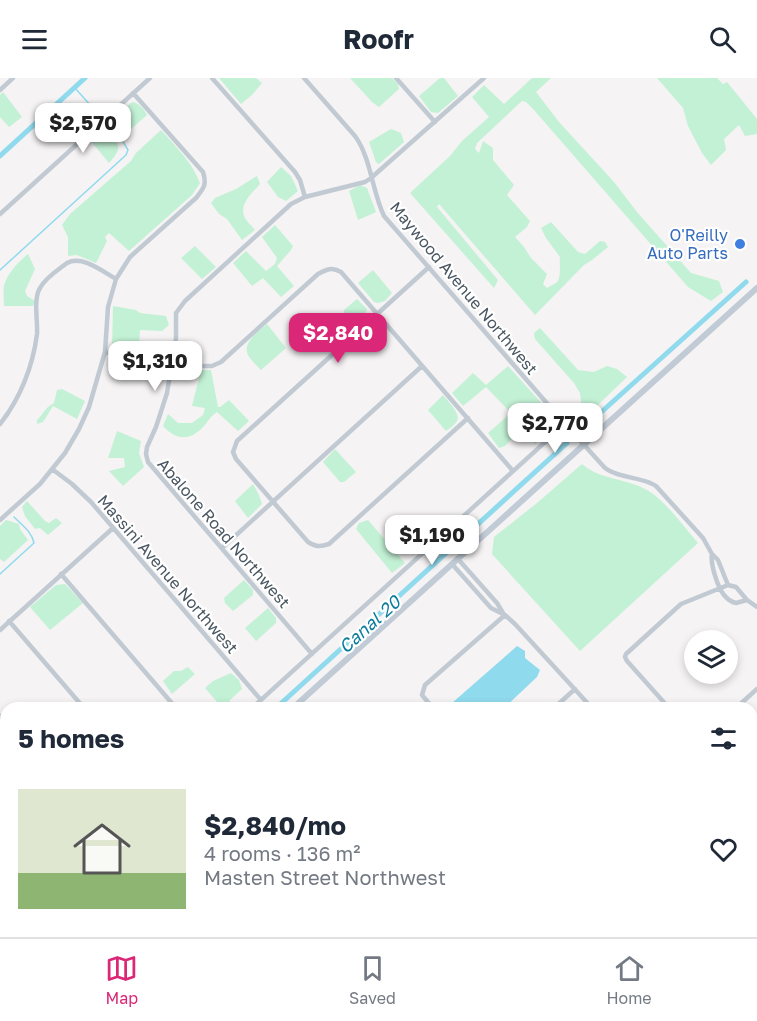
<!DOCTYPE html>
<html lang="en">
<head>
<meta charset="utf-8">
<style>
	:root { --surface:#fff; --page:#f6f6f7; --text:#1f2937; --muted:#747a83; --line:#e0e1e3; --accent:#db2777 }
	body { margin:0; font-family:"Golos Text",sans-serif; background:var(--page); color:var(--text); height:100vh; display:flex; flex-direction:column; font-size:22px; white-space:nowrap }
	* { box-sizing:border-box; margin:0 }
	p { font-size:20px; color:var(--muted) }
	.icon { flex:none; width:33px; height:33px; fill:none; stroke:currentColor; stroke-width:2; stroke-linecap:round; stroke-linejoin:round }
	.map { position:relative; flex:1; overflow:hidden }
	.sheet { position:absolute; left:0px; top:624px; width:758px; height:236px; display:flex; flex-direction:column; background:var(--surface); border-radius:18px 18px 0 0; box-shadow:0 3px 9px #0003 }
	.sheet>* { flex:none }
	.controls { position:absolute; left:684px; top:552px; display:grid; gap:12px }
	.controls a { display:grid; place-items:center; width:54px; height:54px; border-radius:50%; background:var(--surface); box-shadow:0 3px 9px #0003; font-size:30px }
	.price { position:absolute; translate:-50% -51px; padding:0 14px; border-radius:12px; background:#fff; color:#222; font-size:20px; line-height:39px; filter:drop-shadow(0 2px 3px #0008) }
	.price::after { content:''; position:absolute; left:50%; top:36px; width:18px; height:14px; margin-left:-9px; background:inherit; clip-path:polygon(0 0,100% 0,50% 100%) }
	.price.current { background:var(--accent); color:#fff }
	ul { padding:0; list-style:none }
	li { display:flex; align-items:center; gap:18px; height:150px; padding:0 18px }
	li+li { border-top:2px solid var(--line) }
	li span { display:grid; place-items:center; flex:none; width:168px; height:120px; border-radius:0px; color:#555 }
	li>.icon { margin-inline-start:auto }
	span .icon { width:72px; height:72px; fill:#fffc; stroke-width:1 }
	li b { font-size:26px }
	h2 { display:flex; justify-content:space-between; align-items:center; height:72px; padding:0 18px; font-size:26px }
	header { display:flex; justify-content:space-between; align-items:center; height:78px; padding:0 18px; background:var(--surface); font-size:27px; font-weight:700 }
	.menu { display:flex; justify-content:space-around; align-items:center; height:84px; border-top:2px solid var(--line); background:var(--surface); font-size:16px; color:var(--muted) }
	.menu a { display:grid; justify-items:center; gap:3px }
	.menu .current { color:var(--accent) }
	.map>svg:first-child { display:block }
</style>
</head>
<body>
<header><svg class="icon" aria-label="menu" viewBox="0 0 24 24"><path d="M4 6h16M4 12h16M4 18h16"/></svg>Roofr<svg class="icon" aria-label="search" viewBox="0 0 24 24"><circle cx="10" cy="10" r="6"/><path d="M15 15l6 6"/></svg></header>
<div class="map">
<svg width="757" height="859" viewBox="0 0 757 859">
	<rect width="100%" height="100%" fill="#f5f3f3"/>
	<!-- green -->
	<path fill="#c3f1d5" d="M219,0H256L262,5L252,17L241,26Z
		M350,0H392L398,6L399,11L379,29L372,24Z
		M440,0H444L458,18L438,35L431,34L419,18Z
		M532,0H551L536,14L559,44L614,104L637,134L691,195L719,203L723,214L711,223L688,209L534,32L526,24L522,23L477,65L475,71L479,75L483,63L493,70V82L514,107L507,117L530,143L527,149L515,159L524,169L531,180L547,196L543,206L547,210C550,208 553,207 556,205C562,201 559,186 560,179L546,160L541,150L551,144L578,174L585,176L600,163L605,164L608,169L592,182L584,187L535,237L439,126L437,129L498,202L494,210L410,115L450,78L462,63L489,39L472,19L484,7L504,26Z
		M657,0H717L723,6L727,4L757,41V56L745,58L739,47L724,61L726,72L711,87L702,75L688,48L683,30Z
		M3,14L22,39L9,49L0,39V17Z
		M132,24C139,25 144,31 147,37L124,57L113,41Z
		M104,50C118,65 125,68 109,85L90,62Z
		M391,51L401,55L404,64L379,86L376,84L369,64Z
		M161,52C176,69 192,84 200,105L192,117L129,173L109,155L105,159L107,163L96,185L77,177L68,178V159L62,147L70,136L131,83L136,75Z
		M281,89L291,98L298,113L286,123L278,119L267,104Z
		M257,98L260,106C252,115 238,127 245,140C247,144 252,148 255,152L242,162L227,141L219,136L211,125L215,120L236,111Z
		M360,107L367,110L376,134L358,142L349,113Z
		M275,147L293,168L291,172L277,188L294,208L281,219L263,200L252,208L233,185L246,173L266,193L275,186L277,180L262,159Z
		M195,168L216,189L202,201L181,180Z
		M28,176L35,191L25,213L27,218L35,223L33,228H4C4,222 3,214 4,208C7,196 18,184 28,176Z
		M373,192L392,215L385,223L378,225L374,224L358,205Z
		M357,221L367,231C365,240 357,247 349,251L344,241V232Z
		M113,228L136,232L140,235L166,238L169,247L162,253L140,252L139,272L112,268Z
		M267,246L286,270L261,292C257,288 251,282 248,277C242,265 258,253 267,246Z
		M540,250L578,292L594,294L607,288L617,291L627,299L576,348L570,344L574,337H578L582,332L580,315L574,305L535,261L534,255Z
		M508,288L546,330L555,342L554,349L535,366L521,350L505,368L499,370L488,355L511,335L486,309L463,328L452,315L473,295L486,307Z
		M201,292H211L218,329H220L229,322L249,343L238,353L217,334C211,338 208,343 204,348C190,363 177,363 163,348L168,336L178,345H192L203,337L205,330L192,328Z
		M62,311L85,323L77,341L53,328L43,344L37,346V342C45,335 44,330 54,325L57,312Z
		M443,317C448,323 461,336 457,343C456,346 449,351 446,353L428,332Z
		M117,353L141,363L139,375L144,389L123,408L109,393L125,389L124,380H108Z
		M335,371L356,394L344,404H340L323,384Z
		M582,386C600,402 626,400 647,412C665,422 684,449 698,465L580,573L492,476L494,459L537,425Z
		M253,406L259,417L262,426L248,440L235,423Z
		M27,423L45,443L49,445L56,440L62,445L48,457L40,450L35,451L25,438L22,429Z
		M6,442L19,446L20,451L28,462L4,484L0,481V448Z
		M368,442L405,485L392,495L356,451L359,445Z
		M244,502L253,512V517L233,533L225,525L224,520Z
		M65,506L83,525L50,552L30,529L56,507Z
		M268,530L276,540V545L256,563L245,550Z
		M188,589L195,596L172,616L163,603L174,593H181Z
		M231,595L239,602L242,611L229,623L235,630H213L218,625L205,610L213,603Z
		M757,826V859H740L737,856L732,859H703L700,854H752V831Z
		M139,854H224L229,859H145Z"/>
	<!-- water -->
	<path fill="#90daee" d="M517,568L525,573V580L540,592L537,599L504,630H452V625Z"/>
	<g fill="none" stroke-linecap="round" stroke-linejoin="round">
		<!-- stream -->
		<path stroke="#90daee" stroke-width="1.5" d="M75,10L99,37
			M0,192L126,77L128,72L122,62L109,48
			M0,496L34,465C32,454 22,447 14,439
			M0,802L6,809"/>
		<!-- canal -->
		<path stroke="#90daee" stroke-width="5" d="M0,78L85,0
			M598,337L746,204
			M276,630L567,365
			M24,859L30,854"/>
		<!-- minor -->
		<path stroke="#c1cad2" stroke-width="4.5" d="M212,0L295,94L300,102L305,119
			M304,0L355,58C371,80 372,113 384,138L565,346L605,390C619,401 641,398 656,408L703,460L712,476L718,482L728,507
			M396,0L435,44
			M0,12L13,0
			M0,136L150,0
			M429,189L237,363L233,374L236,381L308,464C316,469 320,469 329,466L468,340
			M105,274L202,288H212L221,284L318,196C327,191 332,189 341,194L513,393
			M0,346C20,321 33,288 37,256C38,244 33,221 40,210C45,200 58,192 67,185C82,177 102,193 116,201
			M52,391L72,406L91,424L261,622
			M0,442L40,406L65,375L79,351L89,329L105,274L108,229L116,201L130,179L196,120C204,110 207,107 203,94L133,15
			M222,470L422,288
			M458,481L497,525L503,535
			M452,486L491,530L505,537L515,546L592,630
			M61,496L176,630
			M747,522L757,529
			M9,543L84,630
			M0,552L113,450
			M312,576L148,384L146,376L147,369L156,349L167,315L176,260V235L185,223L291,126L305,119L365,104L371,100L484,0
			M252,630L565,346
			M433,630L422,617L425,607L505,537
			M554,630L575,611
			M669,630L627,583L625,579L626,576L681,526L728,507L736,509L747,522L736,525C731,524 728,522 724,517C718,510 710,486 712,476
			M736,630L757,611
			M0,638L6,645
			M752,697L757,692
			M0,744L6,751
			M752,791L757,786
			M598,854L603,859
			M693,854L697,859
			M573,859L579,854"/>
		<!-- tertiary -->
		<path stroke="#c1cad2" stroke-width="5" d="M236,854L241,859"/>
		<!-- secondary -->
		<path stroke="#c1cbd6" stroke-width="6" d="M293,630L757,210
			M40,859L46,854"/>
	</g>
	<!-- markers -->
	<circle fill="#3f7fe0" stroke="#fff" stroke-width="2" cx="740" cy="166" r="6"/>
	<g text-anchor="middle" dominant-baseline="central" stroke-width="4.5" stroke-linejoin="round" paint-order="stroke">
		<!-- shop labels -->
		<g font-size="16" fill="#366cbe" stroke="#fff" text-anchor="end">
			<text x="728" y="157">O'Reilly<tspan x="728" dy="18">Auto Parts</tspan></text>
		</g>
		<!-- street labels -->
		<g font-size="16" fill="#4a5661" stroke="#fff">
			<text transform="translate(464 210) rotate(50)">Maywood Avenue Northwest</text>
			<text transform="translate(224 455) rotate(49)">Abalone Road Northwest</text>
			<text transform="translate(168 496) rotate(49)">Massini Avenue Northwest</text>
		</g>
		<!-- water labels -->
		<g font-size="18" font-style="italic" fill="#0c7c9b" stroke="#fff">
			<text transform="translate(369 546) rotate(-42)">Canal 20</text>
		</g>
	</g>
</svg>
<div class="controls">
<a><svg class="icon" aria-label="layers" viewBox="0 0 24 24"><path d="M12 4l9 5-9 5-9-5zM3 14l9 5 9-5"/></svg></a>
</div>
<b class="price" style="left:83px;top:76px">$2,570</b>
<b class="price current" style="left:338px;top:286px">$2,840</b>
<b class="price" style="left:155px;top:314px">$1,310</b>
<b class="price" style="left:555px;top:376px">$2,770</b>
<b class="price" style="left:432px;top:488px">$1,190</b>
<section class="sheet">
<h2>5 homes<svg class="icon" aria-label="filters" viewBox="0 0 24 24"><path d="M4 7h16M4 17h16"/><circle cx="9" cy="7" r="2"/><circle cx="15" cy="17" r="2"/></svg></h2>
<ul>
<li><span style="background:linear-gradient(#dfe7d0 70%,#8fb573 0)"><svg class="icon" aria-label="home" viewBox="0 0 24 24"><path d="M3 11l9-7 9 7M6 9v11h12V9"/></svg></span><div><b>$2,840/mo</b><p>4 rooms · 136 m²</p><p>Masten Street Northwest</p></div><svg class="icon" aria-label="heart" viewBox="0 0 24 24"><path d="M12 20l-8-8c-3-5 5-10 8-4 3-6 11-1 8 4z"/></svg></li>
</ul>
</section>
</div>
<nav class="menu">
<a class="current"><svg class="icon" aria-label="map" viewBox="0 0 24 24"><path d="M3 6l6-2 6 2 6-2v14l-6 2-6-2-6 2zM9 4v14M15 6v14"/></svg>Map</a>
<a><svg class="icon" aria-label="saved" viewBox="0 0 24 24"><path d="M7 4h10v16l-5-4-5 4z"/></svg>Saved</a>
<a><svg class="icon" aria-label="home" viewBox="0 0 24 24"><path d="M3 11l9-7 9 7M6 9v11h12V9"/></svg>Home</a>
</nav>
</body>
</html>
